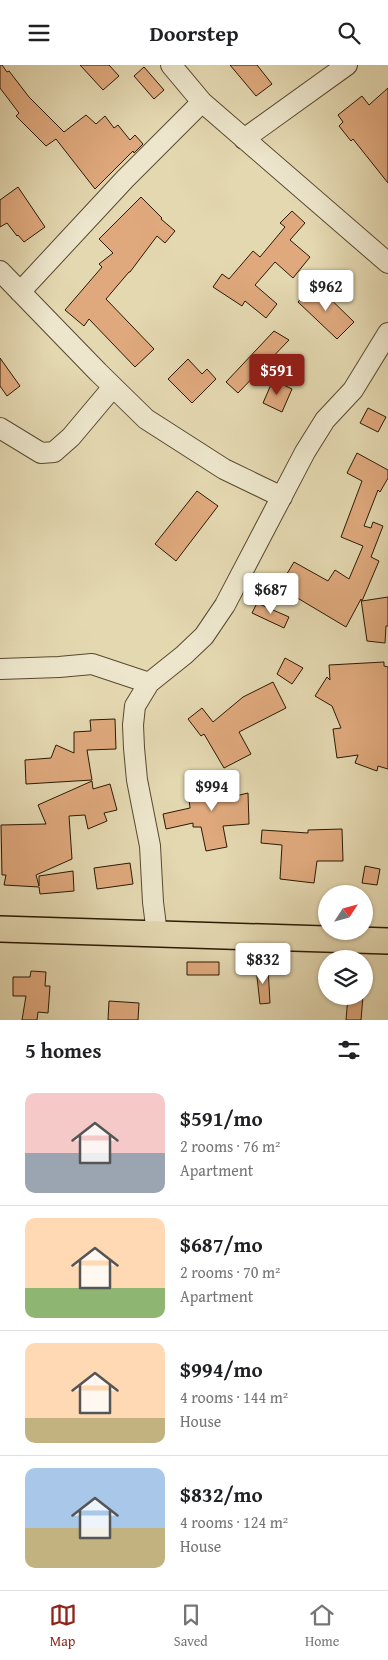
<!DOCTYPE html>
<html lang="en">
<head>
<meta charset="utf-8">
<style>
	:root { --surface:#fff; --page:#f6f6f6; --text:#202124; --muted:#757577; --line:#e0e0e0; --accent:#8f2418 }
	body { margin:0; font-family:"Gentium Book Plus",serif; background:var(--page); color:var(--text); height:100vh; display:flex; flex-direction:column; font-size:19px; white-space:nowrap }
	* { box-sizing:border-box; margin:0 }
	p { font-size:16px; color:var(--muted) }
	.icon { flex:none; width:28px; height:28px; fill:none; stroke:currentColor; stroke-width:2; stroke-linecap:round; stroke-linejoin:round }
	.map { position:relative; height:955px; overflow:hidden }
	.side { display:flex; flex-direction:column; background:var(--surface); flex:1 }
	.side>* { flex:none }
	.needle { width:32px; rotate:54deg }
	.tools { position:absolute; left:318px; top:820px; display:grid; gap:10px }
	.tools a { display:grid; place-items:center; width:55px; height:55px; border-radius:50%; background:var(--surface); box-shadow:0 1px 4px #0004; font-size:25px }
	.price { position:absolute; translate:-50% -42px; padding:0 11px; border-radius:5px; background:#fff; color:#222; font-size:16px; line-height:32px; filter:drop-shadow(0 1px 2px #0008) }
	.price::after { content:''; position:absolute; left:50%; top:30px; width:15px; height:11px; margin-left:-8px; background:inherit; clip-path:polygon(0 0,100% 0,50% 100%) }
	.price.on { background:var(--accent); color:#fff }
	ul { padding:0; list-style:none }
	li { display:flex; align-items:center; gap:15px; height:125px; padding:0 25px }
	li+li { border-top:1px solid var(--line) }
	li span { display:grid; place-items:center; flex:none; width:140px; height:100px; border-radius:10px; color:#555 }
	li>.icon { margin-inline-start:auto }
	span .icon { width:60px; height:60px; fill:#fffc; stroke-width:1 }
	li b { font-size:21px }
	h2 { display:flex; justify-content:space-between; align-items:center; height:60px; padding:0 25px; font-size:21px }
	header { display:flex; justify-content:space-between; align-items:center; height:65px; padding:0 25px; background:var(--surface); font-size:22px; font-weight:600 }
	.tabs { display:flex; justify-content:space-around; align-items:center; height:70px; border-top:1px solid var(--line); background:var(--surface); font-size:14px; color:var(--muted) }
	.tabs a { display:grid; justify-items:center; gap:2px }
	.tabs .on { color:var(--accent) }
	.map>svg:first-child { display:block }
</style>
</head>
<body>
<header><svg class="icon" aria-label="menu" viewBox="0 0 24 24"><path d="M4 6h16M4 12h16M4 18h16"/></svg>Doorstep<svg class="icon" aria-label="search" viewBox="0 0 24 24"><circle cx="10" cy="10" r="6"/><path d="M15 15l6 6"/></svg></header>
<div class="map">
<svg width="388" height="955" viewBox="0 0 388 955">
	<rect width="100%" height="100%" fill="#e4d8b1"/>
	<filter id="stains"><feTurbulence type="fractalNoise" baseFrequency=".004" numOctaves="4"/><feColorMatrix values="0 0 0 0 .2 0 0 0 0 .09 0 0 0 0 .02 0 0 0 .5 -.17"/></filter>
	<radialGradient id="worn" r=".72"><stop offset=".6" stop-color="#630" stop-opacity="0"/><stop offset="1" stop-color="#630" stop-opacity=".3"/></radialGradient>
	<!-- building -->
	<path fill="#dfa97d" stroke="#2a1902" d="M0,0H2L7,7L9,6L29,32L64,67L86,50L96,59L105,51L114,63L118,60L130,75L135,70L143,79L134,88L133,86L95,124L56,74L46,81L16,51L19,48L0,23Z
		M80,0H109L119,11L103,25Z
		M230,0H257L272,19L256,31Z
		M144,2L164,25L154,34L134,11Z
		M388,23V118L353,74L351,76L339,61L343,57L338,50L362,31L369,40Z
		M18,122L45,162L24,177L18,170L17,171L7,158L0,162V135Z
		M141,132L162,153L161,154L175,166L165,178L157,171L130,207H129L106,234L154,284L135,302L89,254L84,261L65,245L102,202L99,199L113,188L99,174Z
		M292,146L305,158L290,175L310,192L293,213L275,197L255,220L277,239L266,253L245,236L242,241L213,222L222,209L229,214L253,186L260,192L285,162L280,158Z
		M315,219L354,257L337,274L298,237Z
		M274,266L289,275L238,328L226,317Z
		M0,293L20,321L7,331L0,321Z
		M188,294L202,309L207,304L216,314L192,338L168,314Z
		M273,315L292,324L282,347L263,338Z
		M368,343L386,352L378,367L360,358Z
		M357,388L388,405V413L380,427L378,425L364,461L371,463L373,457L383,461L371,492L379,496L362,536L388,532V561H386L385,578L367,576L361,534L346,562L279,522L294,497L328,516L335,505L349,514L363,481L341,472L362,416L347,408Z
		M197,426L218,441L176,496L155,479Z
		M257,538L289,552L284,563L252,548Z
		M285,593L303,603L292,619L277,609Z
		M384,597V601L388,602V704L378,701L377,706L355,698L358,690L337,693L333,664L341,663L332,641L315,631L327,612L330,615L329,600Z
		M273,617L286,643L239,667L251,689L224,703L204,669L201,671L188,654L202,643L213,657L243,632Z
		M115,654L116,684L87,685L92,715L26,719L25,695L51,693L56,680L74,688V667L91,666L90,655Z
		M224,706L227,733L248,728L249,759L223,761L227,782L206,786L201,762H193V758L166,764L163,749L190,743L188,725L214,722L212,707Z
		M92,716L93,724L110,719L117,745L104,748L107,756L88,764L85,750L69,751L72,794L36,810L39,821V811L73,806L74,826L40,829L39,822L4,820L6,810H2L1,760L46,759L38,740Z
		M342,764L343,796H317L314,818L280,814L282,780L261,778L262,765L308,768V765Z
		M130,798L133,819L97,824L94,803Z
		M365,801L380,804L377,820L362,818Z
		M187,897H219V910H187Z
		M268,902L270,938L260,939L256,903Z
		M31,906L46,907L45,921H50L48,948L38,947L37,955H22L26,931H13V912H30Z
		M348,931H363L361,955H346Z
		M109,936L139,938L138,955H108Z"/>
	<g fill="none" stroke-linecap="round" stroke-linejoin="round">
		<!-- minor casing -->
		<g stroke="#58492e" stroke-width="22">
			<path id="minor" d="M171,0L202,37L388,198
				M244,74L347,0
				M0,206L98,307L146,354L224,404L282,432
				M20,227L125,114L202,37
				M0,363L41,388L54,387L71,372L113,322
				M0,604L59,602L92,599L149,618
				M157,869L153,837L150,781L137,715L134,683L133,660L135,641L149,618L184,590L204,571L225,540L305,387L325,355L353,325L388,268"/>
		</g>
		<!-- major casing -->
		<g stroke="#2a1902" stroke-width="28">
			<path id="major" d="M0,864L388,876"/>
		</g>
		<!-- minor -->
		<use href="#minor" stroke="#ede6cc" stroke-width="20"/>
		<!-- major -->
		<use href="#major" stroke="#e4d8b1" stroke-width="25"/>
	</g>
	<rect width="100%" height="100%" filter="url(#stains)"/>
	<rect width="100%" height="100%" fill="url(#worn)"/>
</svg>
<div class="tools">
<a><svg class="needle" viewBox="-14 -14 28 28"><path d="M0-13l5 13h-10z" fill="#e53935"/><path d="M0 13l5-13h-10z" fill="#757577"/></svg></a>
<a><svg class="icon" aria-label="layers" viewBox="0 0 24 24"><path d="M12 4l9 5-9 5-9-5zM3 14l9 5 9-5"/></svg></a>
</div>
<b class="price" style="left:326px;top:247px">$962</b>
<b class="price on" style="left:277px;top:331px">$591</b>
<b class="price" style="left:271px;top:550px">$687</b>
<b class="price" style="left:212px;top:747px">$994</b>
<b class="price" style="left:263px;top:920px">$832</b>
</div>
<section class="side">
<h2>5 homes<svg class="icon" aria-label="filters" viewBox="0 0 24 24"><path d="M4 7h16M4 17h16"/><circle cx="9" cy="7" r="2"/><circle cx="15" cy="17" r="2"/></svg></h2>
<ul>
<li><span style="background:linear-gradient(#f6c9c9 60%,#9aa5b1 0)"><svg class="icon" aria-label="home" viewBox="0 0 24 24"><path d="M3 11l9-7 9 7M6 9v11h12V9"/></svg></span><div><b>$591/mo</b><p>2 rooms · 76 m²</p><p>Apartment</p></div></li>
<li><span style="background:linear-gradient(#ffd9b3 70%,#8fb573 0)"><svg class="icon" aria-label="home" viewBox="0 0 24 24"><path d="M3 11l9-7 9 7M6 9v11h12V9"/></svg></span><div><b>$687/mo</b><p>2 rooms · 70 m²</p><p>Apartment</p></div></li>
<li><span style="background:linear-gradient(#ffd9b3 75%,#c2b280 0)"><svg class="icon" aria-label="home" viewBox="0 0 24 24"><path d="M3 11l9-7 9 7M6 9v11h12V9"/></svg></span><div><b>$994/mo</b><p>4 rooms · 144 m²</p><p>House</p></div></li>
<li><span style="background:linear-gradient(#a9c7e8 60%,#c2b280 0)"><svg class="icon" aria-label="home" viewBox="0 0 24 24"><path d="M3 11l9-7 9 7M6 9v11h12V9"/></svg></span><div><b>$832/mo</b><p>4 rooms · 124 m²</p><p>House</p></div></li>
</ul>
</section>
<nav class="tabs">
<a class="on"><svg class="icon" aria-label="map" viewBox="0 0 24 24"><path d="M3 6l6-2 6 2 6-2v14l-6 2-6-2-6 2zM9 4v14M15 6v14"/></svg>Map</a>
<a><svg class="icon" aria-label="saved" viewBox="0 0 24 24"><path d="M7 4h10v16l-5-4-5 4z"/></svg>Saved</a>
<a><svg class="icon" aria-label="home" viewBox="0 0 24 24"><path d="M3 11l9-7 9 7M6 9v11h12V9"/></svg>Home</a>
</nav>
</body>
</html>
